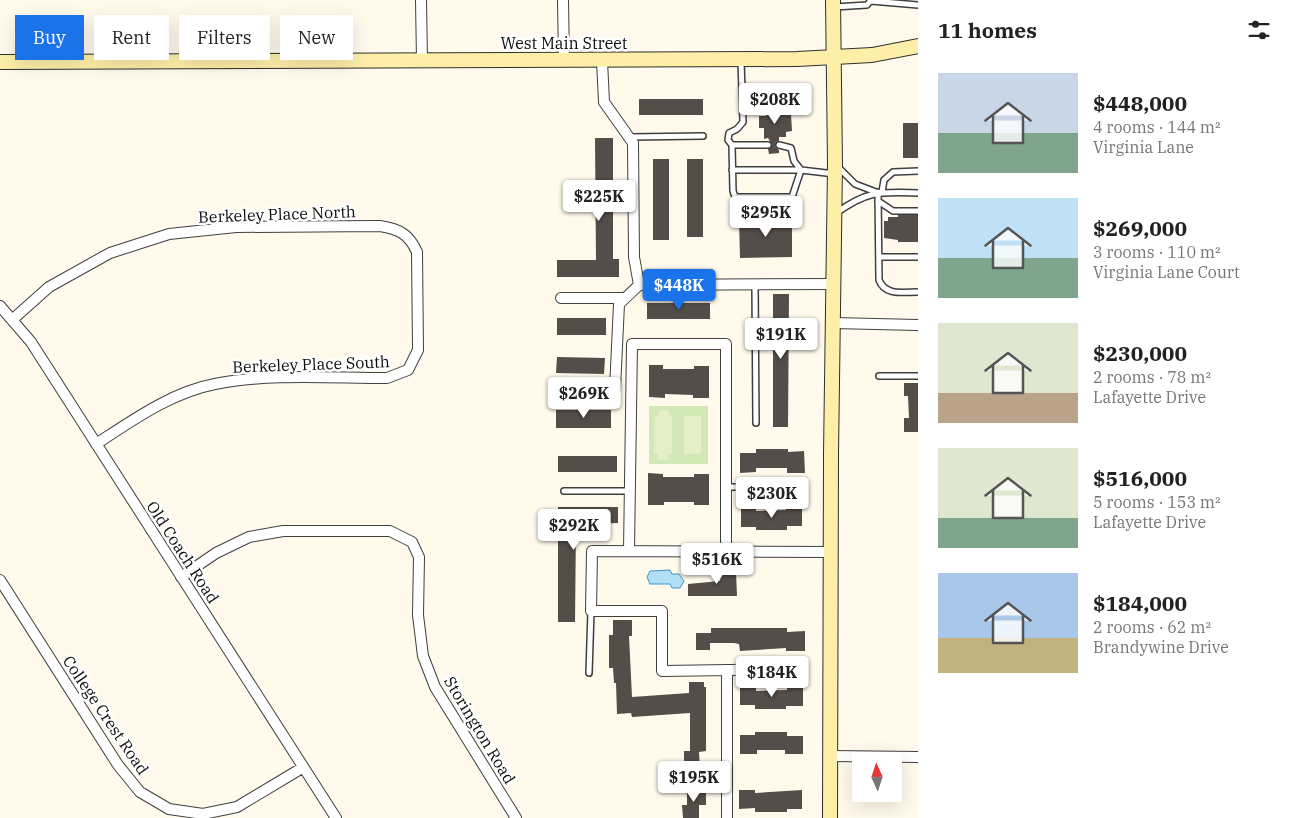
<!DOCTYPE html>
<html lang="en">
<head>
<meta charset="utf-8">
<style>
	:root { --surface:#fff; --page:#f2f2f2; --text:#222; --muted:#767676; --accent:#1a73e8 }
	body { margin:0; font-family:"IBM Plex Serif",serif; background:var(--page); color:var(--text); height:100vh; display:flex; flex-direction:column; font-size:19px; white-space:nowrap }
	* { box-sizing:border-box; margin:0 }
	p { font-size:16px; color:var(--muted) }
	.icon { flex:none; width:28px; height:28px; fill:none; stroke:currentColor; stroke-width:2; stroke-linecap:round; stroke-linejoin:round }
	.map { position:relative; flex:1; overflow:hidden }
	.side { display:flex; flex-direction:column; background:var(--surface); width:375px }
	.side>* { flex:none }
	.top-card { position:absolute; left:15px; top:15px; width:475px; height:45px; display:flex; gap:10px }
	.needle { width:32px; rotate:357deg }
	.fabs { position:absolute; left:852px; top:752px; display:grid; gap:10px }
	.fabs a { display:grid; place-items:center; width:50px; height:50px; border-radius:0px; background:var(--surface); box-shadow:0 5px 20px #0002; font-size:25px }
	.price { position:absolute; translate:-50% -42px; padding:0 11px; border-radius:5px; background:#fff; color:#222; font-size:16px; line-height:32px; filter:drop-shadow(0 1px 2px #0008) }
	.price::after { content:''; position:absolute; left:50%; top:30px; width:15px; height:11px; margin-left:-8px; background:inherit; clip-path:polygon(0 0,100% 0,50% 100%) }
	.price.active { background:var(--accent); color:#fff }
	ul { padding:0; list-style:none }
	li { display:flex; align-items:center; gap:15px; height:125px; padding:0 20px }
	li span { display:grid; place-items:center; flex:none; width:140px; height:100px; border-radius:0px; color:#555 }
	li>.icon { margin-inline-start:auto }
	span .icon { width:60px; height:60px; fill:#fffc; stroke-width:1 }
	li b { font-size:21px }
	h2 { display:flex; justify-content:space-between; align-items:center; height:60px; padding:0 20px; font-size:21px }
	.pill { padding:0 18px; border-radius:0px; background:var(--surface); box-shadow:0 5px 20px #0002; font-size:18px; line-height:45px }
	.pill.active { background:var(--accent); color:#fff }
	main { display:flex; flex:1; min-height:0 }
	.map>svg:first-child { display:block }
</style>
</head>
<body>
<main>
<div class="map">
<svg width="918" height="818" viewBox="0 0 918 818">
	<rect width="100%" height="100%" fill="#fffaec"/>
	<!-- green -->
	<path fill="#d3e8b7" d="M649,406H708V464H649Z"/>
	<!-- pitch -->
	<path fill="#e4efc8" d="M659,410H669V416H672V454H668V460H658V454H654L655,416H658Z
		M684,416H701V454H684Z"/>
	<!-- water -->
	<path fill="#b2dff5" stroke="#3b98ca" d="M670,570L672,574H679L684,581L680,588H672L670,584H650L647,577L650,571Z"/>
	<!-- building -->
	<path fill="#554d49" d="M639,99H703V115H639Z
		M786,106V114H791L792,131L786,132V137H779V141L776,142L775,147L779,150V153L769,154L768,149L772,145L768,138L764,139V128H759V116H766L765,107Z
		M903,123H918V158H903Z
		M595,138H613V259H619V277H557V260H596Z
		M653,159H669V240H653Z
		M687,159H703V237H687Z
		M898,215H918V242H898V240L884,238V221H888V217H898Z
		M739,219H792V257L740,258Z
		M773,294H789L788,427H773Z
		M647,303H710V319H647Z
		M557,318H606V335H557Z
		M557,357L605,358L604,374L556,373Z
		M649,365H663V369H694V366H709V398H693V395L665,394V398L649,397Z
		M904,383H918V432H904V418H909L908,396H904Z
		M556,410H611V428H556Z
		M756,449H788V452L804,451L805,473H787V468H756V472L740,473V453H756Z
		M558,456H617V472H558Z
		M648,473L663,474V477H694V474H709V505H694V502H664V505H648Z
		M558,507H618V523L576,524L575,622H558Z
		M786,507H802V526H787V530H756V527H741V508H756V511L786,510Z
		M723,563H734V572H736L737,596H688V584L720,581Z
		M613,620H632V636H629L632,697L689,693V682H704V687H706V751L699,752L700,771L684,772V751H690V713L632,717L631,713L617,714L616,683H614L613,668H609V635H613Z
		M711,628H787V632L805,631V651H786V648L740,651L739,644L734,643H710V650H696V633H711Z
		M740,687H756V691L787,690V687H803V706H786V709H755V705H740Z
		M755,732H787V736H803V754H785V750H757V754H740V735H755Z
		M687,789H706V805H699V818H683L682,805H687Z
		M739,790H755V793L802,790V809H787V812H755V808L739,809Z"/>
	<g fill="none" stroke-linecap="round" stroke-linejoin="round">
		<!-- service casing -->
		<g stroke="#3f3f3f" stroke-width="8">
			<path id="service" d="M871,1L918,5
				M834,7L867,5L871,0
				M741,61L743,122L737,129L729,133L728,140L732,145H768
				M631,137L703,136
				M732,145L733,191L735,197H792L801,170H732
				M779,145L791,148L794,161L801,170L835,174
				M838,167L855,184L876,192
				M878,192L879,280C885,296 903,292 918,292
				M882,192L884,180L893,172L918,171
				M878,201L893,211H918
				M836,213C869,190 879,192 918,193
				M879,257H918
				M755,285L756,423
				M879,376H918
				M726,487H799
				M564,491H630
				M589,673L591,611"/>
		</g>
		<!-- minor casing -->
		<g stroke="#3f3f3f" stroke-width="12">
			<path id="minor" d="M421,0L422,61
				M563,0L564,61
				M602,61L604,102L633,143L634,257L639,285
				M639,285L834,284
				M561,298H624
				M0,306L31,342L336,818
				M12,320L49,287L110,253L169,234L236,227L380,226C399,229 409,234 417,252L418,350L408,370L387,378C332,378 269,373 215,384C172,392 133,420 96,444
				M833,323L918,325
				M565,396C581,396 604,401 615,389L619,304L639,285
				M629,551L632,344H726V552
				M181,577L216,553L249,537L283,531H390L412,542L419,557L418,615L423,656L435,687L516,818
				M0,580L118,765L140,792L169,809L203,814L237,807L302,768
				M799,669L662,671V611H591L592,551L832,552
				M727,670V818
				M830,756L918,757"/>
		</g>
		<!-- secondary casing -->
		<g stroke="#2e2e2e" stroke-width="16">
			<path id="secondary" d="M0,62L797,59L872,55L918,46
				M830,818L831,454L835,165L833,0"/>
		</g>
		<!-- service -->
		<use href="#service" stroke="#fff" stroke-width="5"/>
		<!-- minor -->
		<use href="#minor" stroke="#fff" stroke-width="10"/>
		<!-- secondary -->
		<use href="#secondary" stroke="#fdefa8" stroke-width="14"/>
	</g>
	<g text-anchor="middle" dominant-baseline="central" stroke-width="5" stroke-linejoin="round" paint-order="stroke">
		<!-- street labels -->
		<g font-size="16" fill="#0c0c0c" stroke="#fff">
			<text x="564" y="43">West Main Street</text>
			<text transform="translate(277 214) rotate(-2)">Berkeley Place North</text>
			<text transform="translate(311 364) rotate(-2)">Berkeley Place South</text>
			<text transform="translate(183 552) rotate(57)">Old Coach Road</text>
			<text transform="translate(106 715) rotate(56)">College Crest Road</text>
			<text transform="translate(480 730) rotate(59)">Storington Road</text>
		</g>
	</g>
</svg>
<div class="fabs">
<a><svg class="needle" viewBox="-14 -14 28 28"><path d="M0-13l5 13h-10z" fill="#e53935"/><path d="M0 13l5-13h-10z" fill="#767676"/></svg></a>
</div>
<b class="price" style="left:775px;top:125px">$208K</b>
<b class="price" style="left:599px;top:222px">$225K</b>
<b class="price" style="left:766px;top:238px">$295K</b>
<b class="price active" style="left:679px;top:311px">$448K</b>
<b class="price" style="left:781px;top:360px">$191K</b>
<b class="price" style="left:584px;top:419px">$269K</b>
<b class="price" style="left:772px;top:519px">$230K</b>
<b class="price" style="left:574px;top:551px">$292K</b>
<b class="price" style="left:717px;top:585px">$516K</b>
<b class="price" style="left:772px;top:698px">$184K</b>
<b class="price" style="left:694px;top:803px">$195K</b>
<div class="top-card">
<a class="pill active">Buy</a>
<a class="pill">Rent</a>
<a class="pill">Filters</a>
<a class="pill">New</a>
</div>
</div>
<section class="side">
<h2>11 homes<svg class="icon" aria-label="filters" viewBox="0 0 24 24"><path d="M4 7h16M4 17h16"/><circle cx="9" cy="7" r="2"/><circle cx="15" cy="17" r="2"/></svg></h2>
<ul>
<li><span style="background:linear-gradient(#c9d6e8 60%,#7fa58c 0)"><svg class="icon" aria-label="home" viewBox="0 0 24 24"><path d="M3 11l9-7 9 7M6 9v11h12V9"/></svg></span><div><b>$448,000</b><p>4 rooms · 144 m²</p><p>Virginia Lane</p></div></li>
<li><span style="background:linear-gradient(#bfe0f5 60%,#7fa58c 0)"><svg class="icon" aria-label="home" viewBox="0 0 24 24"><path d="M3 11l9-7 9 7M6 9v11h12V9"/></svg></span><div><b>$269,000</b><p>3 rooms · 110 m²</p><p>Virginia Lane Court</p></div></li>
<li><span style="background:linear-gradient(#dfe7d0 70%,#b9a48a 0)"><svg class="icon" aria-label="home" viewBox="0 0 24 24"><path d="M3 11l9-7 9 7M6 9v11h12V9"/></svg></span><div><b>$230,000</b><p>2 rooms · 78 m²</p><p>Lafayette Drive</p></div></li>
<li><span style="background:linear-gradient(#dfe7d0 70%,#7fa58c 0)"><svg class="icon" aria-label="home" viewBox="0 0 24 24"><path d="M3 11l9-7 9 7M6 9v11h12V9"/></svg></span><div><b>$516,000</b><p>5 rooms · 153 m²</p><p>Lafayette Drive</p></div></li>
<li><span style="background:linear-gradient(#a9c7e8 65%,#c2b280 0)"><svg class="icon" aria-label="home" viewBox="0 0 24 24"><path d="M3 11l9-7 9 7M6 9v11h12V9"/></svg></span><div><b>$184,000</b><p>2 rooms · 62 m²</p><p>Brandywine Drive</p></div></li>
</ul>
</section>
</main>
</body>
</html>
